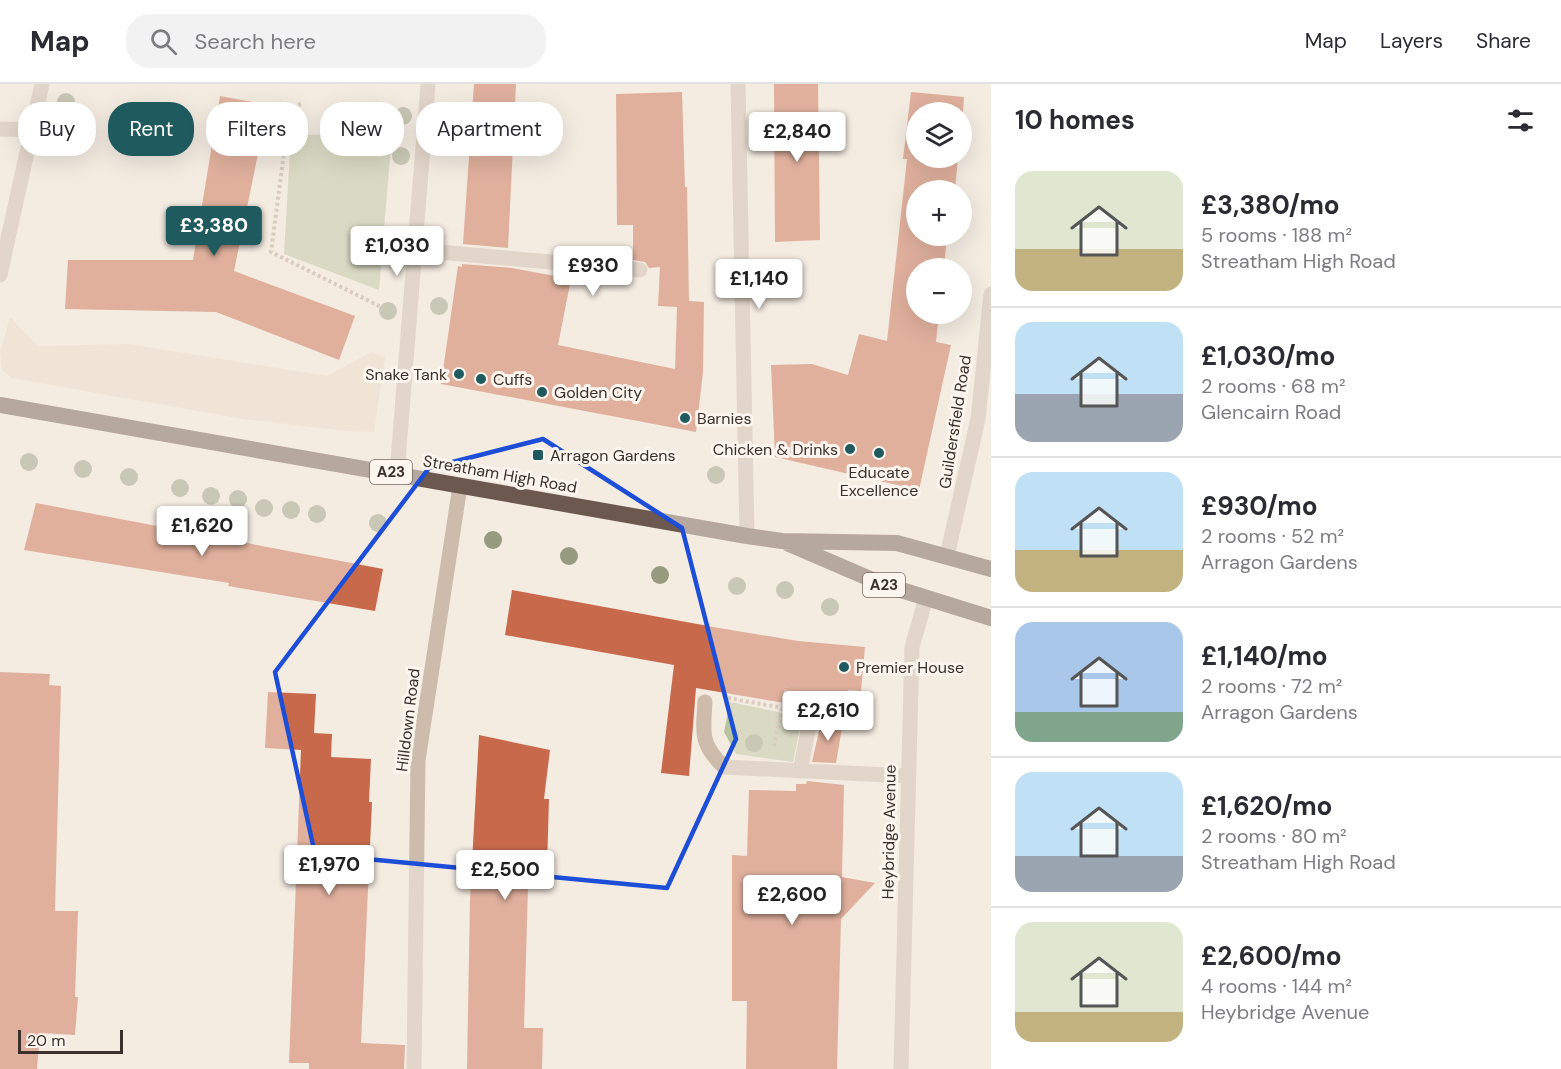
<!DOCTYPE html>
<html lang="en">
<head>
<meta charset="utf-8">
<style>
	:root { --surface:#fff; --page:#f2f2f3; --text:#2b2b33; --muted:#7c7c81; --line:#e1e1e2; --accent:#1f5a5e }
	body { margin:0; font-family:"DM Sans",sans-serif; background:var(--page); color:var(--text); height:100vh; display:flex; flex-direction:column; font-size:22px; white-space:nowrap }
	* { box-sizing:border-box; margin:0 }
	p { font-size:20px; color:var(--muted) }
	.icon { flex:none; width:33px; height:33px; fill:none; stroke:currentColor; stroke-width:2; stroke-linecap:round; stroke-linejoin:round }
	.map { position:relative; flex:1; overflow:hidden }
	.details { display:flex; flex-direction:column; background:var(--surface); width:570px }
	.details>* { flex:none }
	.top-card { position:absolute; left:18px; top:18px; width:570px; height:54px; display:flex; gap:12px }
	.controls { position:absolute; left:906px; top:18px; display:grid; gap:12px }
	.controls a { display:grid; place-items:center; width:66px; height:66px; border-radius:50%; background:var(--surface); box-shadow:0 6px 24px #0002; font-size:30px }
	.scale { position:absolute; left:18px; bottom:15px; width:105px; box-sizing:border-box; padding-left:6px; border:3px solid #3b302b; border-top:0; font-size:16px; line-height:21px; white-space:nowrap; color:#3b302b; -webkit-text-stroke:4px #fbf5ee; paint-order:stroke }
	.price { position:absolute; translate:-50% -51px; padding:0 14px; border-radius:6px; background:#fff; color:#222; font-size:20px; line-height:39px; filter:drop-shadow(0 2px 3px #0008) }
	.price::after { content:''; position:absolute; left:50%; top:36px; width:18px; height:14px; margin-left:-9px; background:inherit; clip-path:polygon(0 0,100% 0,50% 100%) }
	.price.selected { background:var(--accent); color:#fff }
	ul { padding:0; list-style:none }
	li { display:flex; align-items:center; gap:18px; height:150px; padding:0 24px }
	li+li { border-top:2px solid var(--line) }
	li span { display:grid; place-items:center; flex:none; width:168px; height:120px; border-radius:18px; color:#555 }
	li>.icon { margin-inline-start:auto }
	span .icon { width:72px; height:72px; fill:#fffc; stroke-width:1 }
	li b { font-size:26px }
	h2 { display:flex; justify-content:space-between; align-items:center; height:72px; padding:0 24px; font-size:26px }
	.tag { padding:0 21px; border-radius:24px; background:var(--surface); box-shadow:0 6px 24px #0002; font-size:21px; line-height:54px }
	.tag.selected { background:var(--accent); color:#fff }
	header { display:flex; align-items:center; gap:36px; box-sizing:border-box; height:84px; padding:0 30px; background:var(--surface); border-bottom:2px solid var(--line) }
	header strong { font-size:28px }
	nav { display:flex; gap:33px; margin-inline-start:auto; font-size:21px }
	.search { width:420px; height:54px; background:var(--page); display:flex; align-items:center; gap:15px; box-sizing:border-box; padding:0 21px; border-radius:24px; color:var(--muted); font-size:22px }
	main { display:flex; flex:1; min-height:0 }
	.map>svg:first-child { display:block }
</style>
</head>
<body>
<header>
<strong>Map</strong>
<div class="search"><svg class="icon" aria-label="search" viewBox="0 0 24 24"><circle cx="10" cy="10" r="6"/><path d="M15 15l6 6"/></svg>Search here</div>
<nav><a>Map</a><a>Layers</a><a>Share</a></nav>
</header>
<main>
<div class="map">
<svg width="991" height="985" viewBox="0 0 991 985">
	<rect width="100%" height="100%" fill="#f4ebe1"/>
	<!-- green -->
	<path fill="#b8c4a0" d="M389,25L394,26L379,206L284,170L291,51L377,50Z
		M730,618L802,633L793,678L736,670L724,648Z"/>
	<!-- plaza -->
	<path fill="#ecdcc8" d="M10,233L38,262L129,260L327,292L371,268L385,273L374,348L344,347L243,335L11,294L2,286L0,269Z"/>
	<!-- building -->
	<path fill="#c8694b" d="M474,0H516L508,164L463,160Z
		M774,0H818L820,156L775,158Z
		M682,8L685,103H687L689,217L704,218L703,288L696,348L441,300L458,182L462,183V180L512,184L571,195L558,261L675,285L677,223L658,222L660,183L649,184L645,178L633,176V141H617L616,10Z
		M911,8L964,13L962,42V28H916V74H958L955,106H916V152H947L944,184H916V230H939L936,258L951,261L919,406L775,373L771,281L812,280L848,291L859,250L887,257L907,75H903Z
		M220,12L268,21L234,187L355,232L339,276L216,228L65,225L68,176H193Z
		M36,419L383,485L375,527L228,502L229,499L24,466Z
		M512,506L719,544L798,557L865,563L861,607L848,606L844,629L696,604L689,692L661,689L674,581L505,551Z
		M0,588L50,590L49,601L61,602L55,827H78L75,913H78L75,951L40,949L37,985H0Z
		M268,608L316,610L314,649L332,650L331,673L371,675L369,718H372L361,959L405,961L404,985H309V979H289L301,666L265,664Z
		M822,634L843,638L836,679L812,678Z
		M479,651L550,666L544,715H549L547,783H541V804L528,803L524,944H543L542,985H467L470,815Z
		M807,697L844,701L842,793L875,799L841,835L837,985H746L747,917H732V771L747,772L749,706L796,707V700H806Z"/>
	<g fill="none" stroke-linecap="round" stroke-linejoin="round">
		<!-- path -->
		<path stroke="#b9a596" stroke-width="4" stroke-dasharray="3 3" stroke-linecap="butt" d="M301,20L290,23L271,168L383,224
			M728,614L789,625
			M774,662L787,603"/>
		<!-- service -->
		<path stroke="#cdbbac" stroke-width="15" d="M416,166L640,186
			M705,618C703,649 700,660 724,683L908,692
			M800,687L810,637"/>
		<!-- minor -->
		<path stroke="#cdbbac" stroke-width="15" d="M738,0L747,452
			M0,45L33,46
			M0,191L42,0
			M397,389L428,0
			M947,472L978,335L991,210
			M414,985L418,676L460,402
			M901,985L912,563L926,514"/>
		<!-- trunk -->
		<path stroke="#6c584f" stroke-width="16" d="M0,321L747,452L782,457L897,459L991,485
			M789,460L882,500L991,534"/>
	</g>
	<!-- trees -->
	<g fill="#969b7f">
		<circle cx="66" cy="18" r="9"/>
		<circle cx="403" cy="32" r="9"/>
		<circle cx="401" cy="72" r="9"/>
		<circle cx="397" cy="177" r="9"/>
		<circle cx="439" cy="222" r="9"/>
		<circle cx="388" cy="227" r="9"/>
		<circle cx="29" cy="378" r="9"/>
		<circle cx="83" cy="385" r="9"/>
		<circle cx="716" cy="391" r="9"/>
		<circle cx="129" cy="393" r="9"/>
		<circle cx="180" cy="404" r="9"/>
		<circle cx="211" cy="412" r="9"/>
		<circle cx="238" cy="415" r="9"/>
		<circle cx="264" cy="424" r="9"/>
		<circle cx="291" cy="426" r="9"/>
		<circle cx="317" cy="430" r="9"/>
		<circle cx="378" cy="439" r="9"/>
		<circle cx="493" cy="456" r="9"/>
		<circle cx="569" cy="472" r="9"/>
		<circle cx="660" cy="491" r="9"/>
		<circle cx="737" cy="502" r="9"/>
		<circle cx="785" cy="506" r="9"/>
		<circle cx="830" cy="523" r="9"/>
		<circle cx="754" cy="659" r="9"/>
	</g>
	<!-- marked area -->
	<path d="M0 0H991V985H0ZM543,355L682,444L736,655L667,804L315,770L275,588L429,384Z" fill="#f4ebe1" fill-opacity=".55" fill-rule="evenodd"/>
	<path fill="none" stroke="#1d4ed8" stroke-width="4.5" stroke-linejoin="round" d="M543,355L682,444L736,655L667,804L315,770L275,588L429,384Z"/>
	<!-- markers -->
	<g fill="#1f5a5e" stroke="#fbf5ee" stroke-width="2">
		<circle cx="459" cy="290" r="6"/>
		<circle cx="481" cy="295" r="6"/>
		<circle cx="542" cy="308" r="6"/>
		<circle cx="685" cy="334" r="6"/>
		<circle cx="850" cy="365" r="6"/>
		<circle cx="879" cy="369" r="6"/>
		<rect x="532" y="365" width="12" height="12" rx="3"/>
		<circle cx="844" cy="583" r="6"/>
	</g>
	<g text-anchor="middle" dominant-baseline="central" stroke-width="6" stroke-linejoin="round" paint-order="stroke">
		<!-- shield labels -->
		<g fill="#fbf5ee" stroke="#756b66" stroke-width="1.5">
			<rect x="370" y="376" width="42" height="24" rx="4.5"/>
			<rect x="863" y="489" width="42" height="24" rx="4.5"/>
		</g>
		<g font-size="15" font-weight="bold" fill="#3b302b">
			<text x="391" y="388">A23</text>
			<text x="884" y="501">A23</text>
		</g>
		<!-- poi labels -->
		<g font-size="16" fill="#3b302b" stroke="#fbf5ee" text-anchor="start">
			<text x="447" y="290" text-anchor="end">Snake Tank</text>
			<text x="493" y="295">Cuffs</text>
			<text x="554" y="308">Golden City</text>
			<text x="697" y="334">Barnies</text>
			<text x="838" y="365" text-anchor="end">Chicken &amp; Drinks</text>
			<text x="550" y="371">Arragon Gardens</text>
			<text x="879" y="388" text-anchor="middle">Educate<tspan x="879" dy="18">Excellence</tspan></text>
			<text x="856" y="583">Premier House</text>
		</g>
		<!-- street labels -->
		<g font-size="16" fill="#3b302b" stroke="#fbf5ee">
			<text transform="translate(955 338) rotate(-81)">Guildersfield Road</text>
			<text transform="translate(500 390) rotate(10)">Streatham High Road</text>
			<text transform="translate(408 636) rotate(-83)">Hilldown Road</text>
			<text transform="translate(889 748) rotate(-89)">Heybridge Avenue</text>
		</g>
	</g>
</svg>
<div class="controls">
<a><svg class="icon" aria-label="layers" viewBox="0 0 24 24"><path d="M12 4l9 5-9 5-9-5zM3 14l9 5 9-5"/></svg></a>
<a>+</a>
<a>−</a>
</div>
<div class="scale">20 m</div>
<b class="price" style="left:797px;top:79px">£2,840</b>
<b class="price selected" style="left:214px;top:173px">£3,380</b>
<b class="price" style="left:397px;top:193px">£1,030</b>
<b class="price" style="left:593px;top:213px">£930</b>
<b class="price" style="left:759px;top:226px">£1,140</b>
<b class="price" style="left:202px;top:473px">£1,620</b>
<b class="price" style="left:828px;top:658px">£2,610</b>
<b class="price" style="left:329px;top:812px">£1,970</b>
<b class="price" style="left:505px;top:817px">£2,500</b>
<b class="price" style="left:792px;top:842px">£2,600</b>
<div class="top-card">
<a class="tag">Buy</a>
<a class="tag selected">Rent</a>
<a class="tag">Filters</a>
<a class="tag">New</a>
<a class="tag">Apartment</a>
</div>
</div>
<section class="details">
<h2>10 homes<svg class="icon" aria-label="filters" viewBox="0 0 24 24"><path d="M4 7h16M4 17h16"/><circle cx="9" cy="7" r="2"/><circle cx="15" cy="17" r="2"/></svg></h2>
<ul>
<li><span style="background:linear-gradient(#dfe7d0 65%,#c2b280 0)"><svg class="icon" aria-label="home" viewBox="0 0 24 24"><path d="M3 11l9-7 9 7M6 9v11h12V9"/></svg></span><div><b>£3,380/mo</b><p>5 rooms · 188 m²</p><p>Streatham High Road</p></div></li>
<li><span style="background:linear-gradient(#bfe0f5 60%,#9aa5b1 0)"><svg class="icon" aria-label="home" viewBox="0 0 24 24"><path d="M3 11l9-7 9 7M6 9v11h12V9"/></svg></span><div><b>£1,030/mo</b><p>2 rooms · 68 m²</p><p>Glencairn Road</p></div></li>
<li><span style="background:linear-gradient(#bfe0f5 65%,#c2b280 0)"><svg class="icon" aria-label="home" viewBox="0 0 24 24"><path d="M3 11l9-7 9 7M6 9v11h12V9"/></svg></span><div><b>£930/mo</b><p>2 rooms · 52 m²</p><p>Arragon Gardens</p></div></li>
<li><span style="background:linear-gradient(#a9c7e8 75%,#7fa58c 0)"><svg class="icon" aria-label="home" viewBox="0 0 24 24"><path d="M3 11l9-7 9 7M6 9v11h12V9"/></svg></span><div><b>£1,140/mo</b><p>2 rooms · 72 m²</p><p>Arragon Gardens</p></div></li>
<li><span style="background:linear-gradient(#bfe0f5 70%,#9aa5b1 0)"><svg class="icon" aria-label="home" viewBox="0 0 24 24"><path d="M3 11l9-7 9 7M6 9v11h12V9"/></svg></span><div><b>£1,620/mo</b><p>2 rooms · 80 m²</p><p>Streatham High Road</p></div></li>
<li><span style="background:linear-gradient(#dfe7d0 75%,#c2b280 0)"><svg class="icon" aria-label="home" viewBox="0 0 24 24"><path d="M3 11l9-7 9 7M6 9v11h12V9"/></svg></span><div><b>£2,600/mo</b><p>4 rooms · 144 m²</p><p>Heybridge Avenue</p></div></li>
</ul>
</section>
</main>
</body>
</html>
